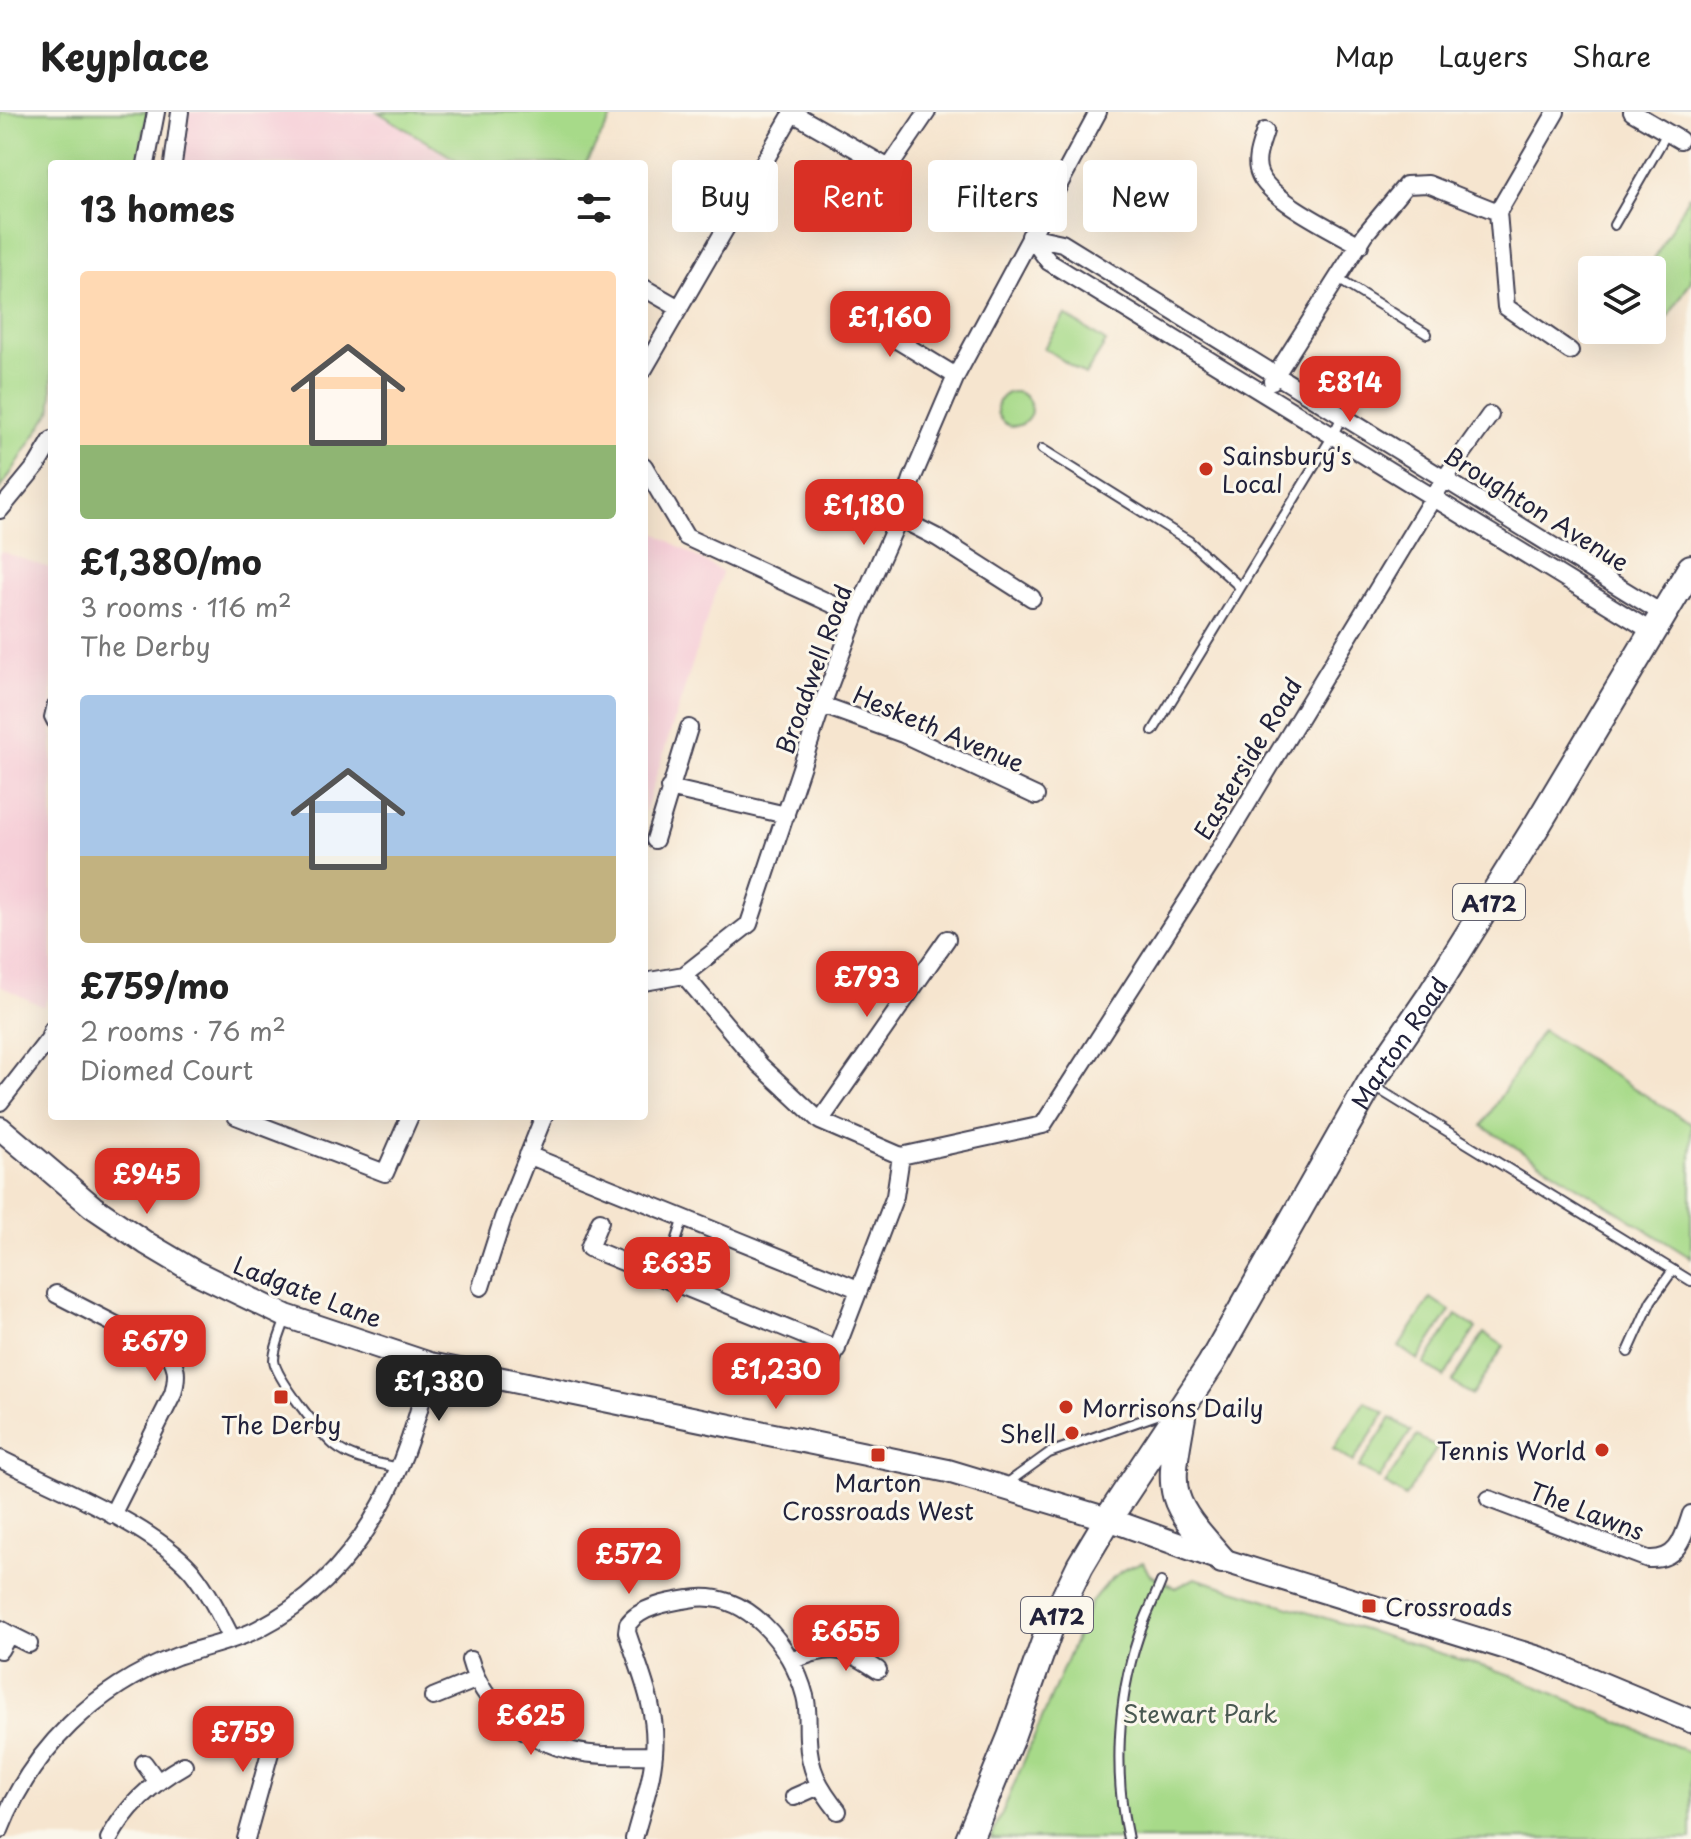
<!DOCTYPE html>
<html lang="en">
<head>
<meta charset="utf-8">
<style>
	:root { --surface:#fff; --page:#f2f2f2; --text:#222; --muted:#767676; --line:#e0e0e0; --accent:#d93025 }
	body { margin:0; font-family:"Playpen Sans",sans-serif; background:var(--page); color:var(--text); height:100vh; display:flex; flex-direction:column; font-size:30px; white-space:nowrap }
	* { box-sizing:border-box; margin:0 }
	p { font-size:26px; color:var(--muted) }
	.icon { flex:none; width:44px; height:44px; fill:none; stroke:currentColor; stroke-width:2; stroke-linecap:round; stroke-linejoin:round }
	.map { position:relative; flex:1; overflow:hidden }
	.side { position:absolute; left:48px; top:48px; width:600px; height:960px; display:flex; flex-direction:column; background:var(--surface); border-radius:8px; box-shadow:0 8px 32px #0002 }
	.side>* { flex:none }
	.hud { position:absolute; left:672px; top:48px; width:760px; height:72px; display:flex; gap:16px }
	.fabs { position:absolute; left:1578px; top:144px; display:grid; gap:16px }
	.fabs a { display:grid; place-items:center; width:88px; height:88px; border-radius:8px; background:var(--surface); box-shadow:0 8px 32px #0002; font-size:40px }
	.price { position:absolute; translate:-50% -68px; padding:0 18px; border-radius:16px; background:var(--accent); color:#fff; font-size:26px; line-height:52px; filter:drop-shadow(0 2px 4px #0008) }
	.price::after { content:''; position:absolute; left:50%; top:48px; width:24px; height:18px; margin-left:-12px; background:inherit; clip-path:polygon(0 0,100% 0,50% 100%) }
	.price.on { background:#222; color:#fff }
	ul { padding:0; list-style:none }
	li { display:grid; align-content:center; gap:16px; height:424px; padding:0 32px }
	li span { display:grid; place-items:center; height:248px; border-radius:8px; color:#555 }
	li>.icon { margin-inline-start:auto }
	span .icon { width:144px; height:144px; fill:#fffc; stroke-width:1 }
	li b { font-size:34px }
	h2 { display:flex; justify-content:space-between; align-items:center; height:96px; padding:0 32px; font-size:34px }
	.tag { padding:0 28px; border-radius:8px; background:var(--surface); box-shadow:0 8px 32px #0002; font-size:28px; line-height:72px }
	.tag.on { background:var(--accent); color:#fff }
	header { display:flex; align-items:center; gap:48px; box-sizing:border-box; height:112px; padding:0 40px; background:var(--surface); border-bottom:2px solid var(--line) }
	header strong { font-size:38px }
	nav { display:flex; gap:44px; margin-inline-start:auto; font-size:28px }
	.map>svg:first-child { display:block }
</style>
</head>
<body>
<header>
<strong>Keyplace</strong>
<nav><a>Map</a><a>Layers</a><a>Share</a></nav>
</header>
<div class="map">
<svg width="1691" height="1727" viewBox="0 0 1691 1727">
	<rect width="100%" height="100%" fill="#fbf7ec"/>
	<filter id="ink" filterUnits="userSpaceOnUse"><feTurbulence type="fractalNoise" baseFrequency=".0125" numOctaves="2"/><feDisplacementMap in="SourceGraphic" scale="16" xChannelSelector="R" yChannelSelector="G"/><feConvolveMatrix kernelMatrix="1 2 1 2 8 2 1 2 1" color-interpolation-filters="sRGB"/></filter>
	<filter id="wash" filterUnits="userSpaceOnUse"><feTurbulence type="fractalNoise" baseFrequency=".006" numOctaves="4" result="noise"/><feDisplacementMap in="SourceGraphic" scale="32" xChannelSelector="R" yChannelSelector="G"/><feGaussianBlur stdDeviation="1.8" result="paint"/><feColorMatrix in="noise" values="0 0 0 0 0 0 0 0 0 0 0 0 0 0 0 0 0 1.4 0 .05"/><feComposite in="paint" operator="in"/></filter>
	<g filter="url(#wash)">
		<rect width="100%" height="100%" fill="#f6e5cf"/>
		<!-- built -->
		<path fill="#f6cfd8" d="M189,0H376L460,52H183Z
			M644,414L722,460L644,702Z
			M0,439L52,457V874L44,895L0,874Z"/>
		<!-- green -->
		<path fill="#a7da89" stroke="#647e62" stroke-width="2" d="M0,0H148L138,52H52V297L0,378Z
			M378,0H615L585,52H463Z
			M1689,84L1691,86V169L1668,205L1652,194V158H1648Z
			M1065,203L1106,230L1085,263L1044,236Z
			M997 297a17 17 0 1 1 34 0a17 17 0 1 1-34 0Z
			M1542,918L1691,1012V1146L1482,1014Z
			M1431,1186L1450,1199L1418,1248L1399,1235Z
			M1456,1203L1476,1216L1444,1265L1424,1252Z
			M1484,1221L1504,1234L1472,1283L1452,1270Z
			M1365,1289L1385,1301L1353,1350L1333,1337Z
			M1391,1306L1411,1319L1379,1367L1359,1355Z
			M1417,1324L1437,1336L1405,1385L1385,1372Z
			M1143,1450L1149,1462L1176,1476L1195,1466L1511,1563L1691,1641V1727H991L1091,1490C1106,1470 1119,1457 1143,1450Z"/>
	</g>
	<g filter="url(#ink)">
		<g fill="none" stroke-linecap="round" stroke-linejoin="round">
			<!-- lane casing -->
			<g stroke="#423f51" stroke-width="12">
				<path id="lane" d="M1614,113L1667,21
					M1338,167L1427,222
					M1042,337L1189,429L1240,475
					M52,592L49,605L52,611
					M1153,619L1332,325L1342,304
					M1375,975L1691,1169
					M664,1166L684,1106
					M286,1206C282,1219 274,1235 274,1248C275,1265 321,1322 335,1334C352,1348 379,1351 399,1356
					M1628,1240L1651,1189L1673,1158
					M1006,1372L1049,1341L1171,1298
					M1128,1727C1114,1664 1117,1588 1138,1526C1144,1507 1154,1488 1161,1470"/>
			</g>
			<!-- street casing -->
			<g stroke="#423f51" stroke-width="20">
				<path id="street" d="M791,0L889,56L927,0
					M1632,0L1680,28
					M1265,19C1261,33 1253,49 1260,63C1271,88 1335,119 1360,133
					M146,52L156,0
					M173,52L180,0
					M1498,100L1506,195L1570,239
					M1030,124L1062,131L1663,502
					M1030,124L1049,150L1651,519
					M644,176L679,196
					M844,196L956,264
					M644,257L793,0
					M1272,269L1366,121L1406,73L1428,72L1498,100L1556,0
					M644,354L686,425L856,503
					M0,398L37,353L52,328
					M899,406L938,426L1032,486
					M822,593L903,622L1036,684
					M669,676L786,703
					M655,728L689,616
					M684,863L760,953L820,1009L901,1044L1043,1013L1212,750L1445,366L1490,303
					M644,870L684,863L749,812L822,593L856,503L899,406L912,367L956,264L1098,0
					M0,990L49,927L52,918
					M236,1004L385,1061L410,1004
					M820,1009L947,827
					M528,1043L858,1177
					M600,1109L589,1136L837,1237
					M481,1175L503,1106L544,1004
					M56,1182L163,1237C178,1250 178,1263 173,1282L112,1403
					M827,1261L895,1084L901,1044
					M0,1347C56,1375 150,1412 191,1458C208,1479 220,1503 232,1527
					M1489,1387L1648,1447C1678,1449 1683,1426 1691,1402
					M0,1517L9,1522L0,1538
					M9,1522L29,1532
					M850,1540L861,1515
					M470,1548C482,1593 527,1629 573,1639C599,1645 627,1643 654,1643
					M791,1549C832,1533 842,1534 878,1558
					M433,1585L475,1568
					M248,1623L273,1630
					M144,1651L157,1669
					M794,1685L819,1674
					M0,1718C31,1638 96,1575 177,1544C203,1535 233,1530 258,1517C361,1464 408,1360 430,1252
					M109,1727C126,1695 152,1671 184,1653
					M246,1727L279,1608
					M634,1727C641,1700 652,1670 654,1641C658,1598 640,1560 627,1520L628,1512C640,1495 669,1490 689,1487C746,1476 792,1534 805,1584C809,1598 807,1613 808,1627C809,1658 819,1675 838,1699"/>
			</g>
			<!-- secondary casing -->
			<g stroke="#423f51" stroke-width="26">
				<path id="secondary" d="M0,1016L93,1095L146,1131L195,1160L286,1204L430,1252L948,1359L1108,1407L1222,1448L1542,1547L1691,1609"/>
			</g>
			<!-- primary casing -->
			<g stroke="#423f51" stroke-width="30">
				<g id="primary">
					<path d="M1182,1305C1167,1385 1168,1387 1222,1448"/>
					<path id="s1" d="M969,1727L1011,1625L1049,1518L1080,1454L1108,1407L1211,1252L1370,972L1431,883L1539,710L1691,456"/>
				</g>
			</g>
			<!-- lane -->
			<use href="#lane" stroke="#fff" stroke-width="8"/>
			<!-- street -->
			<use href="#street" stroke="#fff" stroke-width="16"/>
			<!-- secondary -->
			<use href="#secondary" stroke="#fff" stroke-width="22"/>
			<!-- primary -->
			<use href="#primary" stroke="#fff" stroke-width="26"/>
		</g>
	</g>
	<!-- markers -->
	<g fill="#c8321e" stroke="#fbf7ec" stroke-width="3">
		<circle cx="1206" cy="357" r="8"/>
		<rect x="273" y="1277" width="16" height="16" rx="4"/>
		<circle cx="1066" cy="1295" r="8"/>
		<circle cx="1072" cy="1321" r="8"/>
		<circle cx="1602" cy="1338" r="8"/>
		<rect x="870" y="1335" width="16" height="16" rx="4"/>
		<rect x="1361" y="1486" width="16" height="16" rx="4"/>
	</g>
	<g text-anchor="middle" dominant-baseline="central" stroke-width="6" stroke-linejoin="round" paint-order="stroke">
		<!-- shield labels -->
		<g fill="#fbf7ec" stroke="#636270" stroke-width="2">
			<rect x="1453" y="772" width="72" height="36" rx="6"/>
			<rect x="1021" y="1485" width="72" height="36" rx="6"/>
		</g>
		<g font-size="22" font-weight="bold" fill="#22223b">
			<text x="1489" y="790">A172</text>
			<text x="1057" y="1503">A172</text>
		</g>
		<!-- poi labels -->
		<g font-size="24" fill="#22223b" stroke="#fbf7ec" text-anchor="start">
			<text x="1222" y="343">Sainsbury's<tspan x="1222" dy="28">Local</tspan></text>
			<text x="1082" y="1295">Morrisons Daily</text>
			<text x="281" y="1312" text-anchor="middle">The Derby</text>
			<text x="1056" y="1321" text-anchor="end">Shell</text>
			<text x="1586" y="1338" text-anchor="end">Tennis World</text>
			<text x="878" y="1370" text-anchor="middle">Marton<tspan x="878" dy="28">Crossroads West</tspan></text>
			<text x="1385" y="1494">Crossroads</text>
		</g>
		<!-- street labels -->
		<g font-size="24" fill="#22223b" stroke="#fbf7ec">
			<text transform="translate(1537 396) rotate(32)">Broughton Avenue</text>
			<text transform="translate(813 557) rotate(-70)">Broadwell Road</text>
			<text transform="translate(939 616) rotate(23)">Hesketh Avenue</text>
			<text transform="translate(1247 646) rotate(-59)">Easterside Road</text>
			<text stroke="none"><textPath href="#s1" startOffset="908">Marton Road</textPath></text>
			<text transform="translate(308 1179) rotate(21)">Ladgate Lane</text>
			<text transform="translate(1587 1398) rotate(21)">The Lawns</text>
		</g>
		<!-- park labels -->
		<g font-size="24" fill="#4a5952" stroke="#fbf7ec">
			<text x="1200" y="1601">Stewart Park</text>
		</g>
	</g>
</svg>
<div class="fabs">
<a><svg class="icon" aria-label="layers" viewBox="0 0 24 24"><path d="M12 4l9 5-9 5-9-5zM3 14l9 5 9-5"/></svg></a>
</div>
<b class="price" style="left:890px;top:247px">£1,160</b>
<b class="price" style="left:1350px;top:312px">£814</b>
<b class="price" style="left:864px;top:435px">£1,180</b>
<b class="price" style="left:867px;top:907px">£793</b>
<b class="price" style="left:147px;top:1104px">£945</b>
<b class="price" style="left:677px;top:1193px">£635</b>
<b class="price" style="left:155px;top:1271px">£679</b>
<b class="price" style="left:776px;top:1299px">£1,230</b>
<b class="price on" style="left:439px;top:1311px">£1,380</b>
<b class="price" style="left:629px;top:1484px">£572</b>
<b class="price" style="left:846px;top:1561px">£655</b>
<b class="price" style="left:531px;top:1645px">£625</b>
<b class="price" style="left:243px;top:1662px">£759</b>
<div class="hud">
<a class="tag">Buy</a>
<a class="tag on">Rent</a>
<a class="tag">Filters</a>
<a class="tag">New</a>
</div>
<section class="side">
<h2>13 homes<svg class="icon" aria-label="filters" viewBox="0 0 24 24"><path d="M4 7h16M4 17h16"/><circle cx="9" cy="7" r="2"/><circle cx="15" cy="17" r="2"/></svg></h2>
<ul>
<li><span style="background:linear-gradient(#ffd9b3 70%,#8fb573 0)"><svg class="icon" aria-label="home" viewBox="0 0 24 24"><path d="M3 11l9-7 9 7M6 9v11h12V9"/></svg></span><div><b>£1,380/mo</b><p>3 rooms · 116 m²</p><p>The Derby</p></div></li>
<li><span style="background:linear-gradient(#a9c7e8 65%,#c2b280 0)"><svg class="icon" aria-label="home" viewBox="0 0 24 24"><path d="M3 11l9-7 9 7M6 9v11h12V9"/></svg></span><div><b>£759/mo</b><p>2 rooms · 76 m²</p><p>Diomed Court</p></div></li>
</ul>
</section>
</div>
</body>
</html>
